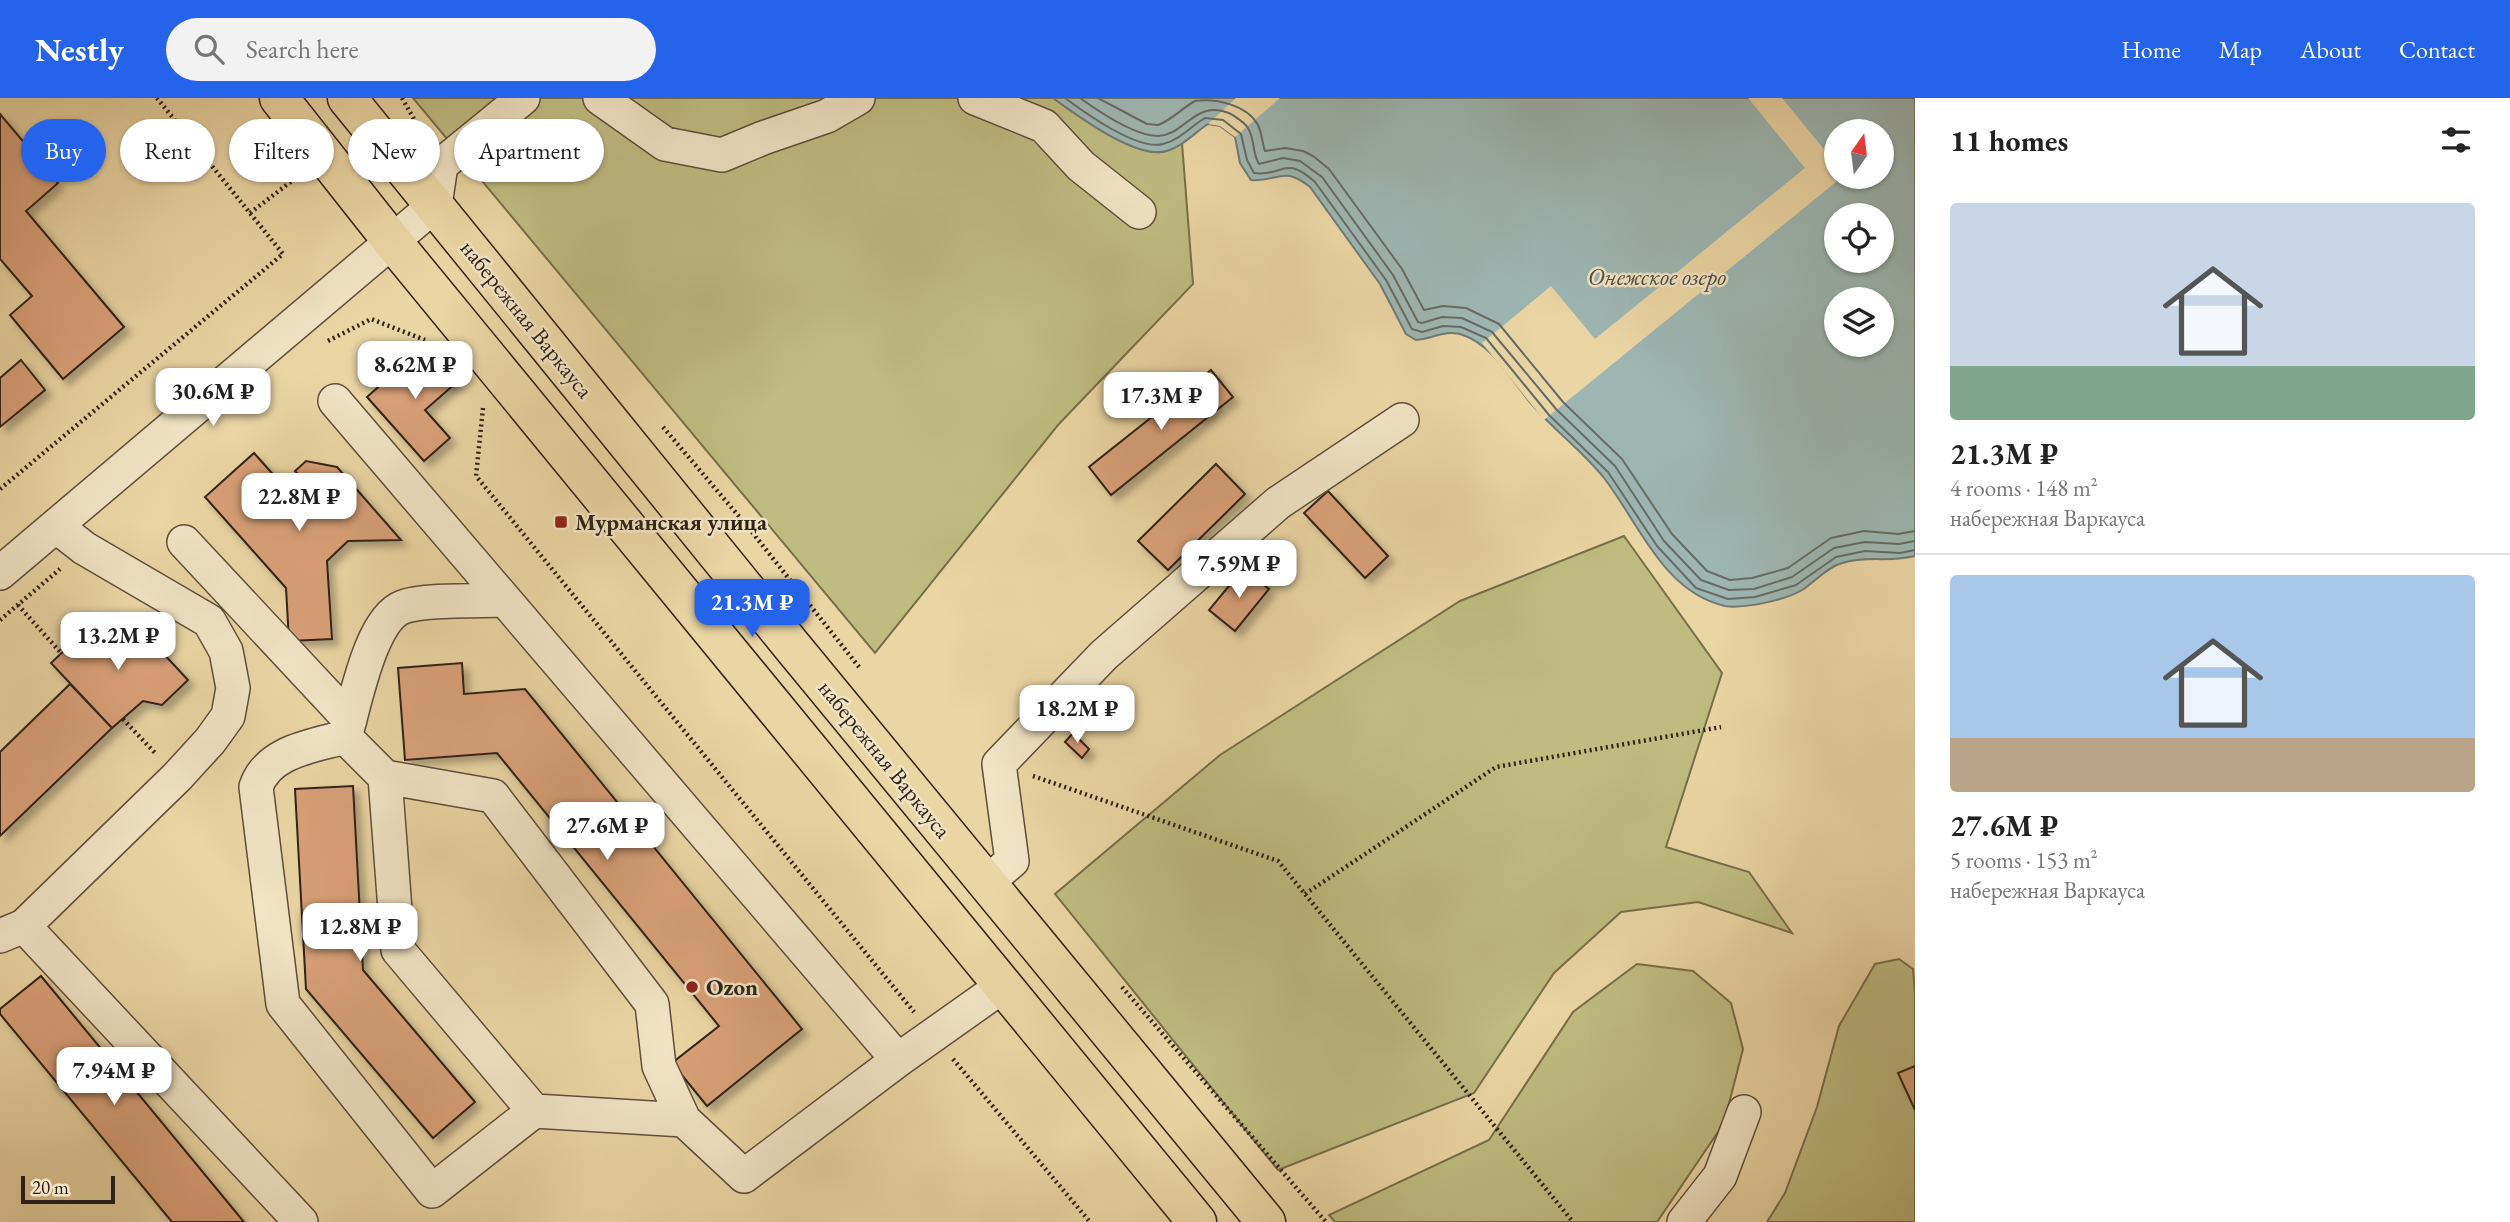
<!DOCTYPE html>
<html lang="en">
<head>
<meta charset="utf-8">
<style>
	:root { --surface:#fff; --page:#f2f2f2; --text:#222; --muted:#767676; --line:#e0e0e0; --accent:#2563eb }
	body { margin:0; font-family:"EB Garamond",serif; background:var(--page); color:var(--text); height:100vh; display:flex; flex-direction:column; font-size:26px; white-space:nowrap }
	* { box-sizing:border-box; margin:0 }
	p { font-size:23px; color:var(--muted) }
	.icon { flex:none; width:38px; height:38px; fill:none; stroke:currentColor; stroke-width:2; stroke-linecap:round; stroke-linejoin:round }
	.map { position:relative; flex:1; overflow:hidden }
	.panel { display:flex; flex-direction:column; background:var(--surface); width:595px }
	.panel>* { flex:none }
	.guide { position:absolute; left:21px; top:21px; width:665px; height:63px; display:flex; gap:14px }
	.needle { width:46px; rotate:14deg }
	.controls { position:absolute; left:1824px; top:21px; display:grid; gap:14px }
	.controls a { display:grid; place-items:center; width:70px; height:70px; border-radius:50%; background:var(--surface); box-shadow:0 2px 5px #0004; font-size:35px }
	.scale { position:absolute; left:21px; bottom:18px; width:94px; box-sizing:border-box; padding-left:7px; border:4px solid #302218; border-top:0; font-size:19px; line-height:24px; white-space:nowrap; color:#302218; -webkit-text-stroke:5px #f1e4c4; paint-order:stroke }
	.price { position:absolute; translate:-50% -60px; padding:0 16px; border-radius:14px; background:#fff; color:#222; font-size:23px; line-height:46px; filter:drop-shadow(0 2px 4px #0008) }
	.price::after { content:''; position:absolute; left:50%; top:42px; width:21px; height:16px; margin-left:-10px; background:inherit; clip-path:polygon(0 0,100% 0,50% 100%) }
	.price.selected { background:var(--accent); color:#fff }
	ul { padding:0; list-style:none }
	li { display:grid; align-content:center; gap:14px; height:371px; padding:0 35px }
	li+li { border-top:2px solid var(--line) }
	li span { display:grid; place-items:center; height:217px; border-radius:7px; color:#555 }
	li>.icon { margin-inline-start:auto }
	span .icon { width:126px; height:126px; fill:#fffc; stroke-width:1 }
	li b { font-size:30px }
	h2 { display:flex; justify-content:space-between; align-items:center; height:84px; padding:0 35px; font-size:30px }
	.pill { padding:0 24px; border-radius:32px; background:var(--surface); box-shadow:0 2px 5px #0004; font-size:24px; line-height:63px }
	.pill.selected { background:var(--accent); color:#fff }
	header { display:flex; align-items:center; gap:42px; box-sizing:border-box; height:98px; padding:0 35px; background:var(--accent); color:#fff }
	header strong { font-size:33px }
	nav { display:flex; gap:38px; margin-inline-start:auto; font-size:24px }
	.search { width:490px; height:63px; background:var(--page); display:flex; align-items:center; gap:18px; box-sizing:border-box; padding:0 24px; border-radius:38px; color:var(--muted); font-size:26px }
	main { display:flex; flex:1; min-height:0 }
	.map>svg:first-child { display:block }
</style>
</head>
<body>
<header>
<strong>Nestly</strong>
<div class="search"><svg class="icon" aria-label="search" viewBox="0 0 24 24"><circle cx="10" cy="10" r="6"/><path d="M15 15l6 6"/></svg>Search here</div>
<nav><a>Home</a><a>Map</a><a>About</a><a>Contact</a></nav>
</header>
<main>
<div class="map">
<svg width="1915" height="1124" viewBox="0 0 1915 1124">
	<defs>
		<filter id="shadow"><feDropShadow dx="6" dy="6" stdDeviation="3.5" flood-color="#0004"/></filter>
	</defs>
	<rect width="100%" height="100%" fill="#ead5a4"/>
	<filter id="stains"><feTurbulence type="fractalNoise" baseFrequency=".00286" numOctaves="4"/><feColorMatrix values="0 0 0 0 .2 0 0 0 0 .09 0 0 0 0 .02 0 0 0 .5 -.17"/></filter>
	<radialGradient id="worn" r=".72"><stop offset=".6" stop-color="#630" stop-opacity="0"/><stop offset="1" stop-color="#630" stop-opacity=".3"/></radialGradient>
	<!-- green -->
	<path fill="#bfbb81" stroke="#786e4c" stroke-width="2" d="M413,0H1053C1077,17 1132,58 1162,54C1168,54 1176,48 1182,45L1193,186L1058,327L875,555Z
		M1624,438L1722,575L1666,749L1749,774L1792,835L1698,804L1621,814L1554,875L1474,995L1278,1072L1055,796L1220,657L1460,503Z
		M1899,861L1913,871L1915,895V1124H1767L1785,1095L1817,1009L1839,928L1875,866Z
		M1637,866L1693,873L1731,905L1743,951L1724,1025L1657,1124H1335L1329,1117L1489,1042L1573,914Z"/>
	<!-- water -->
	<path fill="#9db6b2" stroke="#717b74" stroke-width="2" fill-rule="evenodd" d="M1053,0H1915V458C1890,465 1868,457 1842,465C1827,469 1815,484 1802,492C1786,502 1743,511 1725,508C1663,494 1639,425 1604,380C1582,352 1552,331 1529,303C1510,280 1492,247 1463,237C1446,231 1432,241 1416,242L1406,236L1380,186L1310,89C1283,67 1279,84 1251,82L1240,65L1235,39L1220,28L1208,26C1194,35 1178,53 1161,54C1129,56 1078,18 1053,0ZM1836,33H1881V79H1836ZM1836,117H1881V163H1836ZM1836,201H1881V247H1836Z"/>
	<!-- pier -->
	<path fill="#ead5a4" d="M1236,0H1280L1235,39L1220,28L1208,26Z
		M1748,0H1782L1836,66V79H1842L1544,322L1482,245L1551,188L1595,241L1805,70Z"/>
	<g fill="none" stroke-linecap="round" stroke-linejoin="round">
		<!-- shore -->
		<path stroke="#666c65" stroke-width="2" d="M1065,0C1085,15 1138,53 1163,46C1180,42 1191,28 1205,20L1223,22L1241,36L1247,62L1254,75C1284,79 1283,56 1315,84L1386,182L1412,231L1422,234L1443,228L1461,229L1486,240L1549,317L1608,374L1657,448L1696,490L1728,501L1755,499L1796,487L1836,459L1865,453L1900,455L1915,452
			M1080,0C1098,13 1135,38 1158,38C1186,37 1195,0 1231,16C1237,20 1244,24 1248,30C1255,41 1252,55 1259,66L1283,60L1300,63L1322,79L1393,177L1418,224L1422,225L1442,219L1462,220L1492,234L1556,311L1615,368L1664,443L1701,482L1729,492L1754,491L1792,479L1834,450L1865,444L1899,446L1915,443
			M1098,0L1147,26L1158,27C1172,22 1182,10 1195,3C1216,0 1247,7 1258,27C1262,35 1262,45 1265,53L1285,50L1303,53L1313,58L1329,71L1402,171L1424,212L1443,208L1466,210L1499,226L1563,304L1622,361L1672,436L1707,473L1730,482L1752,480L1788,470L1831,440L1864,433L1898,436L1915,433"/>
	</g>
	<!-- building -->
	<path fill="#d8a079" stroke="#302218" stroke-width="2" filter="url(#shadow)" d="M0,16L58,85L26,113L124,229L63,281L10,217L32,198L0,161Z
		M424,248L457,284L425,312L450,340L424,363L367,299Z
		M21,262L45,292L0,329V280Z
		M1211,272L1233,299L1111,397L1089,369Z
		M254,355L302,409L316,397L295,373L306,363L337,369L401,442L348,443L327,463L332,541L289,543L286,490L205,399Z
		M1216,366L1245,396L1168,472L1138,443Z
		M1328,393L1388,458L1365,480L1304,415Z
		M1243,471L1269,491L1235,533L1209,512Z
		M89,529L145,536L188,582L162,607L143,603L112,630L51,565Z
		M462,565L464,596L525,591L802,931L707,1008L672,965L719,928L497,655L405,662L398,570Z
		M70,586L112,630L0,738V654Z
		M1073,635L1089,651L1082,660L1065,644Z
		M353,688L363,872L475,1004L433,1040L306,891L295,691Z
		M41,878L244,1124H172L0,916V911Z
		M1915,968V1012L1898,975Z"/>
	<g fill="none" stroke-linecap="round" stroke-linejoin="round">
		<!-- minor casing -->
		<g stroke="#5e4f3b" stroke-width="36">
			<path id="minor" d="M600,0L665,46L722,57L763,40L827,18L858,0
				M975,0L1044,28L1081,68L1139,114
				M335,303L898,962
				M184,444L350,622
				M0,475L435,107L441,67L523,0
				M345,639C355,607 370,521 403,509C423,501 481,503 505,502
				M385,679L398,852L534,1013L684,1022
				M986,785L1012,763L999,666L1104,557L1278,405L1402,322
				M24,828L301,1124
				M0,838L24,828L177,679L210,643L228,618L233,590L226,553L209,523L84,450L56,428
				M534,1013L432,1093L283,906L256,689C268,653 313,648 345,639L385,679L493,698L652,906L659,968L684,1022L744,1078L898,962L1004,887
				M1684,1124L1720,1078L1744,1014"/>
		</g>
		<!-- major casing -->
		<g stroke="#302218" stroke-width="41">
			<path id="major" d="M279,0L392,143L1197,1124
				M347,0L791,547L1266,1124"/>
		</g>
		<!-- path -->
		<path stroke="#302218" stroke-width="4.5" stroke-dasharray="2 3.5" stroke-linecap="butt" d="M402,0L419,30
			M250,115L297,79
			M328,243L371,221L425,242
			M483,310L476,378L914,914
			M663,329L748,429L859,569
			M0,391L283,156L157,0
			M18,507L61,555
			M0,522L60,471
			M123,621L155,655
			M1033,678L1278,763L1573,1124
			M1305,796L1496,669L1721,629
			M1122,889L1326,1124
			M953,961L1090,1124"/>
		<!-- minor -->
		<use href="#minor" stroke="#f1e4c4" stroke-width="33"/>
		<!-- major -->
		<use href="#major" stroke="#ead5a4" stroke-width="38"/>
	</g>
	<!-- markers -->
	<g fill="#8f2418" stroke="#f1e4c4" stroke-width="2.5">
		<rect x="554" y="417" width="14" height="14" rx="3.5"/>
		<circle cx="692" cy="889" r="7"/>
	</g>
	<g text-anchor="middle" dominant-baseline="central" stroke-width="5" stroke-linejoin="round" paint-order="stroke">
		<!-- street labels -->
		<g font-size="23" fill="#302218" stroke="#f1e4c4">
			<text transform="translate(527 221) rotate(51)">набережная Варкауса</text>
			<text transform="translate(885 661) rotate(51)">набережная Варкауса</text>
		</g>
		<!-- poi labels -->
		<g font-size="23" font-weight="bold" fill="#302218" stroke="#f1e4c4" text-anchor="start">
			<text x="575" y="424">Мурманская улица</text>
			<text x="706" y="889">Ozon</text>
		</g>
		<!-- water labels -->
		<g font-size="24" font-style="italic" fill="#514e46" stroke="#f1e4c4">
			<text x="1657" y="178">Онежское озеро</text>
		</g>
	</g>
	<rect width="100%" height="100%" filter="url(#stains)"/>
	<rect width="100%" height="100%" fill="url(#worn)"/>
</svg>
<div class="controls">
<a><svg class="needle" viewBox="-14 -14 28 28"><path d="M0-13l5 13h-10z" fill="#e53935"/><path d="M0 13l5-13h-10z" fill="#767676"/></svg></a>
<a><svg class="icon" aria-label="locate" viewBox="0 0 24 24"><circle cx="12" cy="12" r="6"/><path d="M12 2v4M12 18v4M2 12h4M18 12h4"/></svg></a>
<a><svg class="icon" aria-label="layers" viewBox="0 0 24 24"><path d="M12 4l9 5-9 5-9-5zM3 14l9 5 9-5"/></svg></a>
</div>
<div class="scale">20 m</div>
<b class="price" style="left:415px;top:303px">8.62M ₽</b>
<b class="price" style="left:213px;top:330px">30.6M ₽</b>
<b class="price" style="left:1161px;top:334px">17.3M ₽</b>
<b class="price" style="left:299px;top:435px">22.8M ₽</b>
<b class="price" style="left:1239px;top:502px">7.59M ₽</b>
<b class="price selected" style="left:752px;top:541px">21.3M ₽</b>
<b class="price" style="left:118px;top:574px">13.2M ₽</b>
<b class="price" style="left:1077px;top:647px">18.2M ₽</b>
<b class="price" style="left:607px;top:764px">27.6M ₽</b>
<b class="price" style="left:360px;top:865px">12.8M ₽</b>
<b class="price" style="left:114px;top:1009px">7.94M ₽</b>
<div class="guide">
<a class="pill selected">Buy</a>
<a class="pill">Rent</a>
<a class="pill">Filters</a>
<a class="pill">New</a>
<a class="pill">Apartment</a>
</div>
</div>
<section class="panel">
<h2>11 homes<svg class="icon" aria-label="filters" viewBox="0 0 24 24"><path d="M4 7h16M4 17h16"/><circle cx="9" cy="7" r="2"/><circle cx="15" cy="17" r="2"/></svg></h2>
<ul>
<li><span style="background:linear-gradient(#c9d6e8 75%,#7fa58c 0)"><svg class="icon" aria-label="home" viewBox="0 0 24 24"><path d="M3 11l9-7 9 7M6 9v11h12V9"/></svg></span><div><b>21.3M ₽</b><p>4 rooms · 148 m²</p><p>набережная Варкауса</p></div></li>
<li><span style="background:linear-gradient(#a9c7e8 75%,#b9a48a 0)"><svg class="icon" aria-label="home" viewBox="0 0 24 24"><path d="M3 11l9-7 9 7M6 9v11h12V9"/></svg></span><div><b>27.6M ₽</b><p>5 rooms · 153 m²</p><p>набережная Варкауса</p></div></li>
</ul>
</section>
</main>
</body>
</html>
